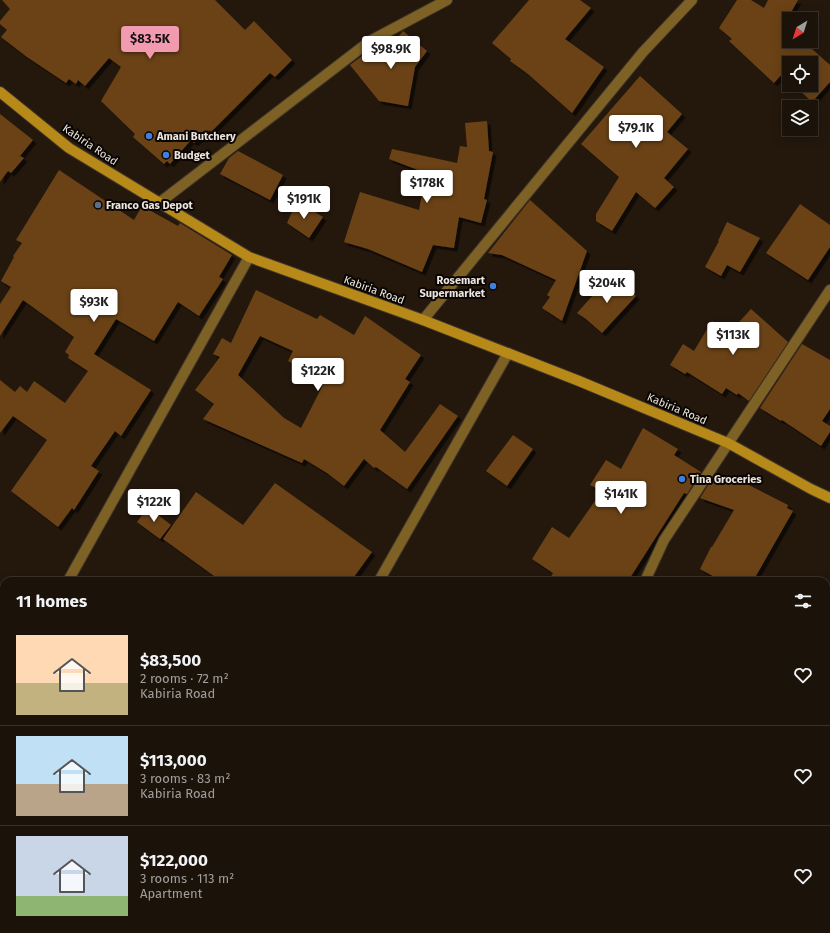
<!DOCTYPE html>
<html lang="en">
<head>
<meta charset="utf-8">
<style>
	:root { --surface:#1b120a; --page:#282018; --text:#f1f3f6; --muted:#a09e9c; --line:#39322b; --accent:#f29aaf }
	body { margin:0; font-family:"Fira Sans",sans-serif; background:var(--page); color:var(--text); height:100vh; display:flex; flex-direction:column; font-size:15px; white-space:nowrap }
	* { box-sizing:border-box; margin:0 }
	p { font-size:13px; color:var(--muted) }
	.icon { flex:none; width:22px; height:22px; fill:none; stroke:currentColor; stroke-width:2; stroke-linecap:round; stroke-linejoin:round }
	.map { position:relative; flex:1; overflow:hidden }
	.drawer { position:absolute; left:0px; top:577px; width:830px; height:356px; display:flex; flex-direction:column; background:var(--surface); border-radius:12px 12px 0 0; box-shadow:0 2px 10px #0003,0 0 0 1px var(--line) }
	.drawer>* { flex:none }
	.needle { width:26px; rotate:218deg }
	.tools { position:absolute; left:782px; top:12px; display:grid; gap:8px }
	.tools a { display:grid; place-items:center; width:36px; height:36px; border-radius:0px; background:var(--surface); box-shadow:0 2px 10px #0003,0 0 0 1px var(--line); font-size:20px }
	.price { position:absolute; translate:-50% -34px; padding:0 9px; border-radius:4px; background:#fff; color:#222; font-size:13px; line-height:26px; filter:drop-shadow(0 1px 2px #0008) }
	.price::after { content:''; position:absolute; left:50%; top:24px; width:12px; height:9px; margin-left:-6px; background:inherit; clip-path:polygon(0 0,100% 0,50% 100%) }
	.price.active { background:var(--accent); color:#111 }
	ul { padding:0; list-style:none }
	li { display:flex; align-items:center; gap:12px; height:100px; padding:0 16px }
	li+li { border-top:1px solid var(--line) }
	li span { display:grid; place-items:center; flex:none; width:112px; height:80px; border-radius:0px; color:#555 }
	li>.icon { margin-inline-start:auto }
	span .icon { width:48px; height:48px; fill:#fffc; stroke-width:1 }
	li b { font-size:17px }
	h2 { display:flex; justify-content:space-between; align-items:center; height:48px; padding:0 16px; font-size:17px }
	.map>svg:first-child { display:block }
</style>
</head>
<body>
<div class="map">
<svg width="830" height="933" viewBox="0 0 830 933">
	<defs>
		<filter id="shadow"><feDropShadow dx="3.5" dy="3.5" stdDeviation="0" flood-color="#0009"/></filter>
	</defs>
	<rect width="100%" height="100%" fill="#24180d"/>
	<!-- building -->
	<path fill="#6a4218" fill-rule="evenodd" filter="url(#shadow)" d="M2,0H215L245,30L254,21L292,60L275,77L270,73L211,132L210,130L194,143L191,140L170,164L167,161L164,164L133,137L135,134L101,101L121,67L109,58L85,86L78,80L76,84L69,79L66,83L27,57L1,37L7,30L0,24V21L10,9Z
		M529,0H580L591,8L565,39L604,67L572,113L528,74L510,61L511,59L492,43Z
		M737,0H751L764,8L768,0H798L789,16V41H803L830,65V82L812,102L794,85H811V63H789V81L782,74L774,83L729,41L732,39L719,28Z
		M403,31L427,51L415,67L408,106L379,101L350,65L378,44L385,54Z
		M640,76L682,114L667,132L688,149L664,178L674,187L655,208L636,192L612,231L596,221V214L619,177L581,144Z
		M0,114L33,140L20,156L24,158L11,173L8,171L0,182Z
		M487,121L489,151L493,152L484,199L487,200L481,223L459,217L454,248L433,245L422,272L368,249L344,242L360,192L419,210L426,173L389,159L392,149L457,163L460,146L467,147L465,123Z
		M238,151L283,175L270,200L220,174L229,158Z
		M59,170L134,220L142,206L178,226L180,223L232,255L219,277L223,279L199,316L178,302L154,341L116,319L94,354L151,390L121,436L115,431L91,466L99,471L74,510L72,508L58,527L11,491L47,440L13,416L0,433V380L15,392L20,386L27,392L34,381L65,403L88,371L68,358L69,355L65,352L74,337L23,300L0,336V304L11,287L1,281L14,257L13,256L22,243L16,240Z
		M530,200L587,251L562,321L542,308L550,297L547,295L556,280L502,255L488,253Z
		M297,201L323,217L309,238L287,223Z
		M800,204L830,225V247L808,280L766,253Z
		M727,222L760,238L740,272L727,265L721,276L705,267L719,241H718Z
		M612,274L636,296L602,333L586,319L577,313Z
		M256,290L317,319L320,315L354,335L365,316L421,355L405,379L410,382L380,430L405,452L440,404L458,416L407,489L376,467L374,468L364,459L344,486L327,473L304,459L302,463L203,419L214,404L195,390L220,357L213,354L222,338L231,343ZM260,336L293,351L288,361L326,379L301,428L284,418L238,375Z
		M751,309L788,342L749,401L738,393L737,395L726,388L722,394L687,372L685,374L670,365L683,344L694,351L712,321L730,332Z
		M802,344L830,360V409L822,421L830,426V432L821,446L782,420L781,421L760,408Z
		M643,428L678,449L674,455L701,472L687,494L684,493L628,581H549L553,573L532,559L552,527L569,538L602,491L590,485L606,460L621,469Z
		M513,435L533,449L507,486L486,471Z
		M714,476L739,485L741,481L788,505L787,508L793,511L753,581H722L700,569L711,547H712L734,510L700,498Z
		M275,483L372,552L351,581H221L163,539L196,492L243,525Z
		M148,507L171,525L160,539L137,522Z"/>
	<g fill="none" stroke-linecap="round" stroke-linejoin="round">
		<!-- lane casing -->
		<g stroke="#40352a" stroke-width="12">
			<path id="lane" d="M379,581L508,353"/>
		</g>
		<!-- street casing -->
		<g stroke="#40352a" stroke-width="12">
			<path id="street" d="M159,203L370,41L447,0
				M423,320L643,52L692,0
				M68,581L249,257
				M645,581L664,540L830,290
				M0,693L4,686
				M826,757L830,748
				M0,869L4,871
				M81,929L86,933
				M479,933L481,929
				M747,933L749,929"/>
		</g>
		<!-- secondary casing -->
		<g stroke="#40352a" stroke-width="12">
			<path id="secondary" d="M0,92L69,148L249,257L423,320L579,381L728,443L811,489L830,498"/>
		</g>
		<!-- lane -->
		<use href="#lane" stroke="#7e6125" stroke-width="10"/>
		<!-- street -->
		<use href="#street" stroke="#7e6125" stroke-width="10"/>
		<!-- secondary -->
		<use href="#secondary" stroke="#b78918" stroke-width="10"/>
	</g>
	<!-- markers -->
	<g fill="#3f7fe0" stroke="#090502" stroke-width="1.5">
		<circle cx="149" cy="136" r="4"/>
		<circle cx="166" cy="155" r="4"/>
		<circle cx="493" cy="286" r="4"/>
		<circle cx="682" cy="479" r="4"/>
	</g>
	<circle fill="#5c6f8a" stroke="#090502" stroke-width="1.5" cx="98" cy="205" r="4"/>
	<g text-anchor="middle" dominant-baseline="central" stroke-width="4" stroke-linejoin="round" paint-order="stroke">
		<!-- poi labels -->
		<g font-size="11" font-weight="bold" fill="#ede4dd" stroke="#090502" text-anchor="start">
			<text x="157" y="136">Amani Butchery</text>
			<text x="174" y="155">Budget</text>
			<text x="106" y="205">Franco Gas Depot</text>
			<text x="485" y="280" text-anchor="end">Rosemart<tspan x="485" dy="13">Supermarket</tspan></text>
			<text x="690" y="479">Tina Groceries</text>
		</g>
		<!-- street labels -->
		<g font-size="11" fill="#ede4dd" stroke="#090502">
			<text transform="translate(90 145) rotate(34)">Kabiria Road</text>
			<text transform="translate(374 290) rotate(20)">Kabiria Road</text>
			<text transform="translate(677 409) rotate(23)">Kabiria Road</text>
		</g>
	</g>
</svg>
<div class="tools">
<a><svg class="needle" viewBox="-14 -14 28 28"><path d="M0-13l5 13h-10z" fill="#e53935"/><path d="M0 13l5-13h-10z" fill="#a09e9c"/></svg></a>
<a><svg class="icon" aria-label="locate" viewBox="0 0 24 24"><circle cx="12" cy="12" r="6"/><path d="M12 2v4M12 18v4M2 12h4M18 12h4"/></svg></a>
<a><svg class="icon" aria-label="layers" viewBox="0 0 24 24"><path d="M12 4l9 5-9 5-9-5zM3 14l9 5 9-5"/></svg></a>
</div>
<b class="price active" style="left:150px;top:60px">$83.5K</b>
<b class="price" style="left:391px;top:70px">$98.9K</b>
<b class="price" style="left:636px;top:149px">$79.1K</b>
<b class="price" style="left:427px;top:204px">$178K</b>
<b class="price" style="left:304px;top:220px">$191K</b>
<b class="price" style="left:607px;top:304px">$204K</b>
<b class="price" style="left:94px;top:323px">$93K</b>
<b class="price" style="left:733px;top:356px">$113K</b>
<b class="price" style="left:318px;top:392px">$122K</b>
<b class="price" style="left:621px;top:515px">$141K</b>
<b class="price" style="left:154px;top:523px">$122K</b>
<section class="drawer">
<h2>11 homes<svg class="icon" aria-label="filters" viewBox="0 0 24 24"><path d="M4 7h16M4 17h16"/><circle cx="9" cy="7" r="2"/><circle cx="15" cy="17" r="2"/></svg></h2>
<ul>
<li><span style="background:linear-gradient(#ffd9b3 60%,#c2b280 0)"><svg class="icon" aria-label="home" viewBox="0 0 24 24"><path d="M3 11l9-7 9 7M6 9v11h12V9"/></svg></span><div><b>$83,500</b><p>2 rooms · 72 m²</p><p>Kabiria Road</p></div><svg class="icon" aria-label="heart" viewBox="0 0 24 24"><path d="M12 20l-8-8c-3-5 5-10 8-4 3-6 11-1 8 4z"/></svg></li>
<li><span style="background:linear-gradient(#bfe0f5 60%,#b9a48a 0)"><svg class="icon" aria-label="home" viewBox="0 0 24 24"><path d="M3 11l9-7 9 7M6 9v11h12V9"/></svg></span><div><b>$113,000</b><p>3 rooms · 83 m²</p><p>Kabiria Road</p></div><svg class="icon" aria-label="heart" viewBox="0 0 24 24"><path d="M12 20l-8-8c-3-5 5-10 8-4 3-6 11-1 8 4z"/></svg></li>
<li><span style="background:linear-gradient(#c9d6e8 75%,#8fb573 0)"><svg class="icon" aria-label="home" viewBox="0 0 24 24"><path d="M3 11l9-7 9 7M6 9v11h12V9"/></svg></span><div><b>$122,000</b><p>3 rooms · 113 m²</p><p>Apartment</p></div><svg class="icon" aria-label="heart" viewBox="0 0 24 24"><path d="M12 20l-8-8c-3-5 5-10 8-4 3-6 11-1 8 4z"/></svg></li>
</ul>
</section>
</div>
</body>
</html>
